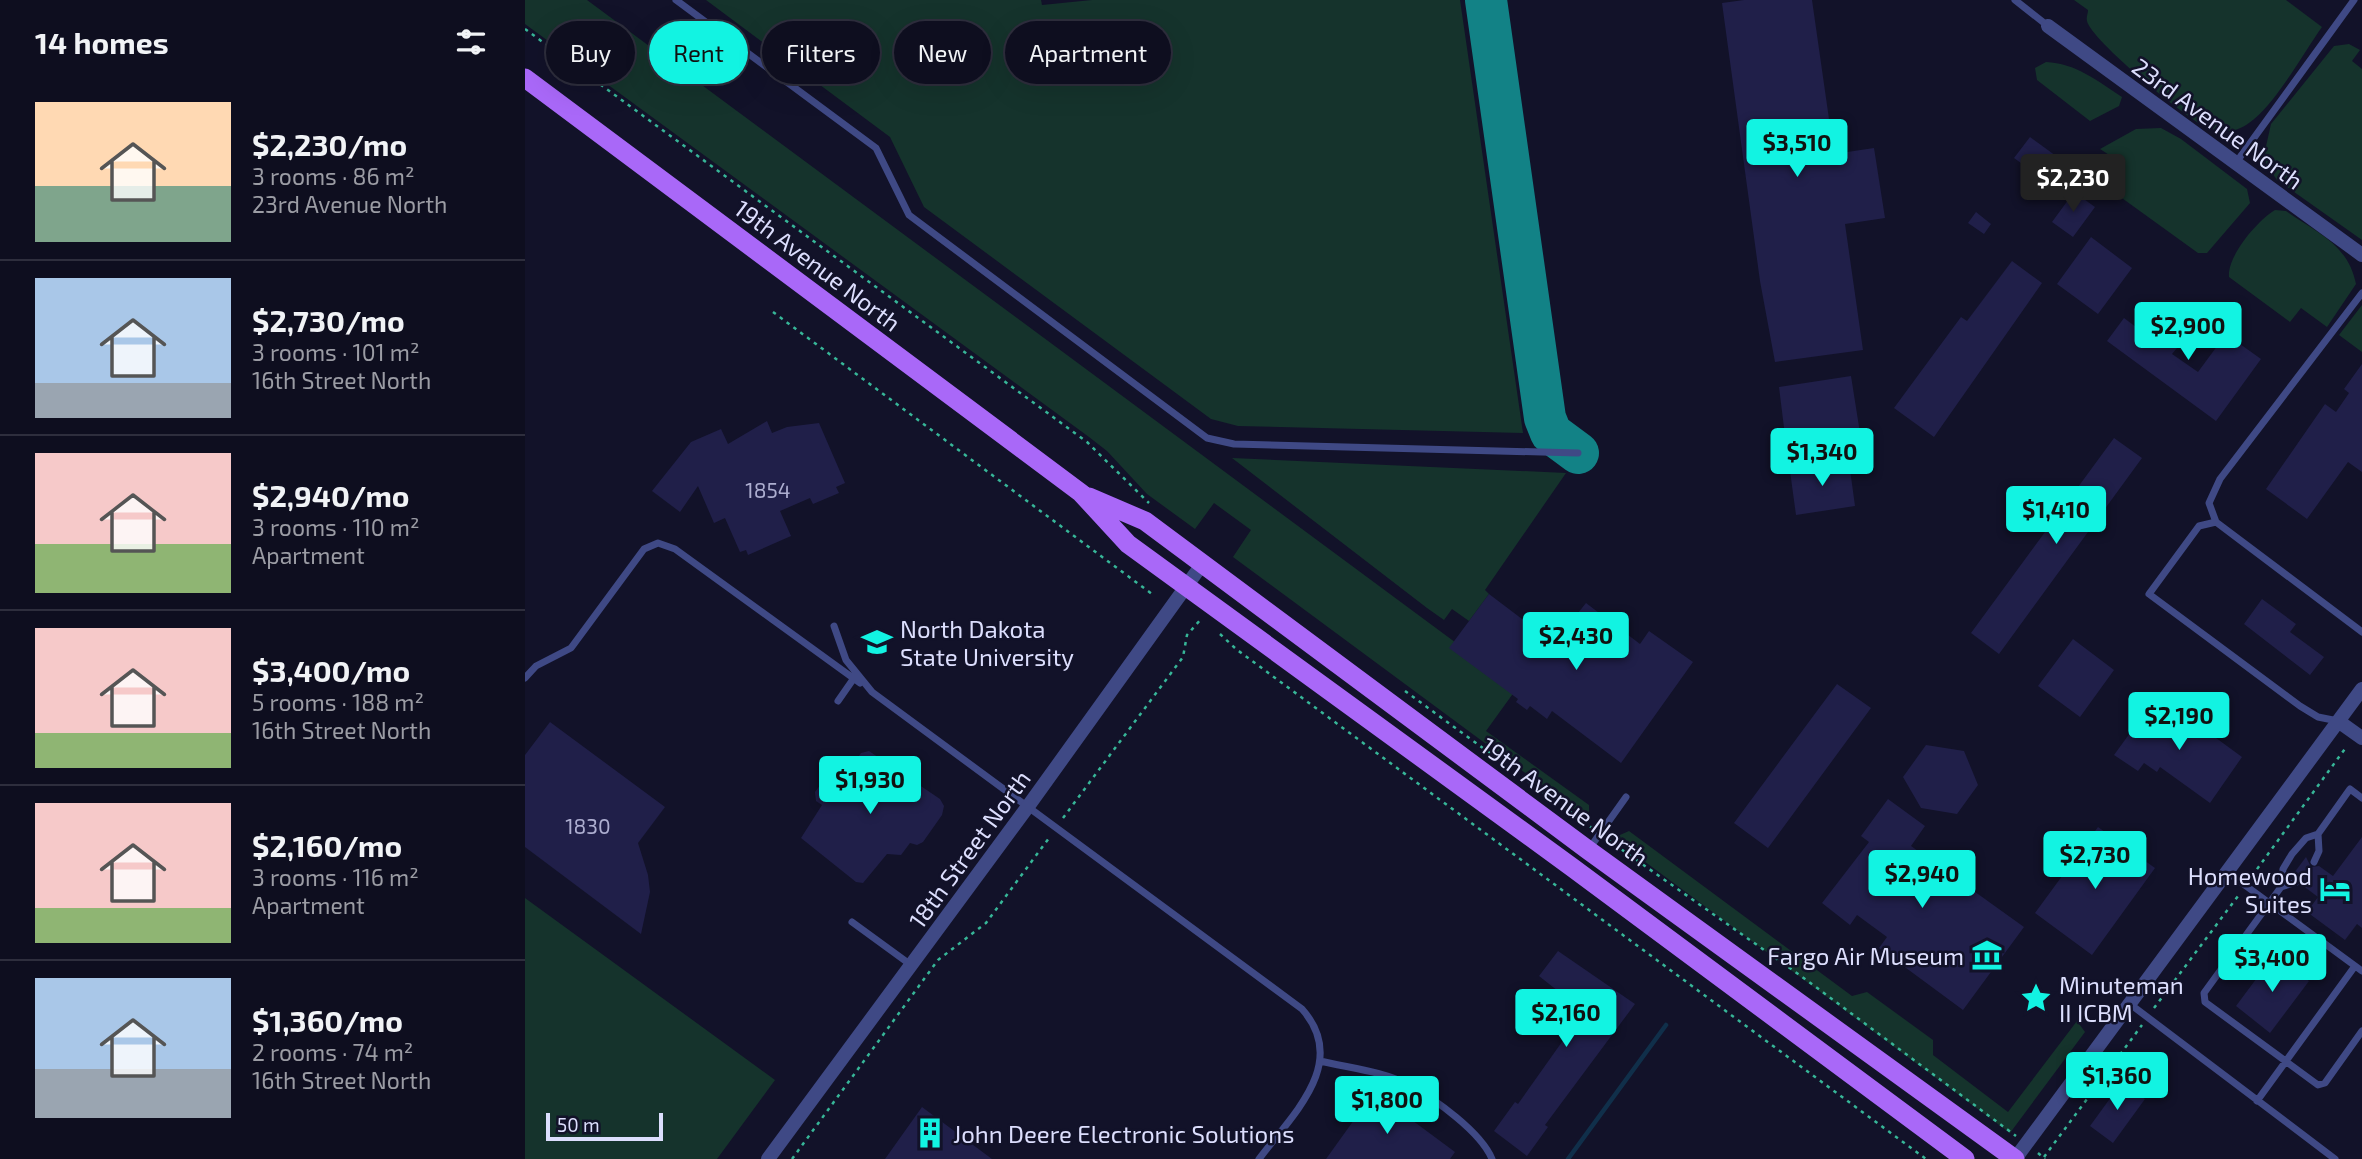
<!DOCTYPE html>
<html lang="en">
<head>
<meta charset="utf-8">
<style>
	:root { --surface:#0e0e1f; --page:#171728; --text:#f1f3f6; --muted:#9b9ca4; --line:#2e2e3d; --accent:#12f3e2 }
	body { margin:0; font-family:"Exo 2",sans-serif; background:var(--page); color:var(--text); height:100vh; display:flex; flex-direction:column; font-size:26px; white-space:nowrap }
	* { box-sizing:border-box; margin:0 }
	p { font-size:23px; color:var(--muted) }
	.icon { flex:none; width:38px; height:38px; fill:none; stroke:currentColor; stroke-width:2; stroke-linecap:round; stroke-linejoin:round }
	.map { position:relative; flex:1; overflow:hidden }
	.panel { display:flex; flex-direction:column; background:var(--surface); width:525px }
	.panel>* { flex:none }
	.top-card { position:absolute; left:21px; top:21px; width:665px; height:63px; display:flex; gap:14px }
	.scale { position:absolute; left:21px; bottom:18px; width:117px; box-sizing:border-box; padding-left:7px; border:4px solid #dcdefd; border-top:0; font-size:19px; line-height:24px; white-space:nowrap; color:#dcdefd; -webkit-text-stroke:5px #121229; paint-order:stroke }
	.price { position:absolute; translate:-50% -60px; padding:0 16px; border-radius:7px; background:var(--accent); color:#111; font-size:23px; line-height:46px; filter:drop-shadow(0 2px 4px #0008) }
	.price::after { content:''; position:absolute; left:50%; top:42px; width:21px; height:16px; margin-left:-10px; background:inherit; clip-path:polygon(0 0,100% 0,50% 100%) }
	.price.selected { background:#222; color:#fff }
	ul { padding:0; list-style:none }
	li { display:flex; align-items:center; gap:21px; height:175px; padding:0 35px }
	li+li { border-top:2px solid var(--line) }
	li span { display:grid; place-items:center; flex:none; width:196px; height:140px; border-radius:0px; color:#555 }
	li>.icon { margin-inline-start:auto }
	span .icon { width:84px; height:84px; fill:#fffc; stroke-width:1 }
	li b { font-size:30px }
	h2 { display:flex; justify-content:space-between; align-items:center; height:84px; padding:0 35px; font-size:30px }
	.chip { padding:0 24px; border-radius:32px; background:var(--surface); box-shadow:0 7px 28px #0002,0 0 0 2px var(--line); font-size:24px; line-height:63px }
	.chip.selected { background:var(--accent); color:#111 }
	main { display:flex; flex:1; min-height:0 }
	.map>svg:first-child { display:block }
</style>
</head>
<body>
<main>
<section class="panel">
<h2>14 homes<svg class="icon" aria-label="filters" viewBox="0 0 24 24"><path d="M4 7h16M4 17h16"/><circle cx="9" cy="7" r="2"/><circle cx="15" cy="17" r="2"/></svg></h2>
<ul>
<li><span style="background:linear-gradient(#ffd9b3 60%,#7fa58c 0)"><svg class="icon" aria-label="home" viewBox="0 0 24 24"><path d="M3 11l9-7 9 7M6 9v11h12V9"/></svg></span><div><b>$2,230/mo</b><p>3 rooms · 86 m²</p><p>23rd Avenue North</p></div></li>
<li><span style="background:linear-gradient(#a9c7e8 75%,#9aa5b1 0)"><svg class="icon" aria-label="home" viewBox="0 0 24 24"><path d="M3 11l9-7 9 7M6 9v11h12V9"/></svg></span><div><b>$2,730/mo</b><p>3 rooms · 101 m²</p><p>16th Street North</p></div></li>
<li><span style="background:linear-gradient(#f6c9c9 65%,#8fb573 0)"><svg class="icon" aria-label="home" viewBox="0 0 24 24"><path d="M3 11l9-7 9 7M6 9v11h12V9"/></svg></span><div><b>$2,940/mo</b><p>3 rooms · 110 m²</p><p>Apartment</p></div></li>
<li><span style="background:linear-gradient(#f6c9c9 75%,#8fb573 0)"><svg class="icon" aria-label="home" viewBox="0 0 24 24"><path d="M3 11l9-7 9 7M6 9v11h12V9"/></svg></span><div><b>$3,400/mo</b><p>5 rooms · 188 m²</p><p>16th Street North</p></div></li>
<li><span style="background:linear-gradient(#f6c9c9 75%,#8fb573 0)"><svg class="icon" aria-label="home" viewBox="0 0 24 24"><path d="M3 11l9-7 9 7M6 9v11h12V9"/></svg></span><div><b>$2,160/mo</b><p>3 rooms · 116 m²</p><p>Apartment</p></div></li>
<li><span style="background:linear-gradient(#a9c7e8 65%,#9aa5b1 0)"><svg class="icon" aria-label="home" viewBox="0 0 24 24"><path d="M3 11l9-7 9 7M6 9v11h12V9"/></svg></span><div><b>$1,360/mo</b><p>2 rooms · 74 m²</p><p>16th Street North</p></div></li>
</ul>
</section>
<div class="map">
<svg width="1837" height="1159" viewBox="0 0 1837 1159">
	<rect width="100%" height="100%" fill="#121229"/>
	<!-- green -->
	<path fill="#15332c" d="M0,0H62L992,688L961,731L1064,805V820L708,557L726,530L689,503L670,529L622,494L582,451L564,437L0,24Z
		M181,0H516L517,5L567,0H935L998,433L713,426L686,419L399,207L365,137Z
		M1549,0H1761L1797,27C1778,53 1743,119 1713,129C1702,133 1691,131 1681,127C1662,119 1566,40 1562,21C1561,17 1563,14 1563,10Z
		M1824,44L1835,50L1827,61L1837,69V240L1752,180L1741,164L1740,151L1746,124L1809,46Z
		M1521,62C1550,63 1573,81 1597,97L1594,106L1565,121L1512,80L1510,68Z
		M1636,128L1656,139L1722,189L1725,203L1682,253H1673L1583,188L1598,164L1575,149L1611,129Z
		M1750,210L1761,211C1792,233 1823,244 1831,284L1802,327L1776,308L1765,322L1704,277C1702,256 1733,220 1750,210Z
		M1837,305V352L1814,335Z
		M707,458L1041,473L960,590L964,594L944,621L927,609L919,620L902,608Z
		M1104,831L1327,996L1342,992L1408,1040V1055L1483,1112L1552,1021L1560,1032L1485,1133L1088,838Z
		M0,898L250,1080L192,1159H0Z"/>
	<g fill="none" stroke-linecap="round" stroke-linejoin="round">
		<!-- stream -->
		<path stroke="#102f4a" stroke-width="4.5" d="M1043,1159L1141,1025"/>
		<!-- taxiway -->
		<path stroke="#128286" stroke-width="42" d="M961,0L1020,418L1026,433L1053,453"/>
	</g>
	<!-- building -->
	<path fill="#201f49" d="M1219,0H1287L1309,154L1349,148L1360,218L1320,224L1338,350L1250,362L1235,281L1197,3Z
		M1505,137L1538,161L1522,182L1489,158Z
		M1549,192L1570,207L1548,237L1527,222Z
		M1451,212L1466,224L1459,234L1443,223Z
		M1566,237L1607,268L1573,314L1532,284Z
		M1487,261L1517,283L1409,437L1369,408L1436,317L1442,321Z
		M1651,303L1661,305L1667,315L1664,325L1640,340L1652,348L1647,354L1673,372L1701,334L1736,359L1691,421L1582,341L1599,318L1623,336L1628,330L1635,336L1642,308Z
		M1837,364V472L1823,462L1782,519L1741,489L1800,404L1811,412L1824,393L1819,389Z
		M1326,376L1335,433L1261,444L1254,387Z
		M242,421L247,433L262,427L294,423L320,483L311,487L314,493L288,504L285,498L255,511L266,536L223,555L221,550L215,552L200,518L189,523L173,486L155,512L127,491L166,442L196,429L203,444Z
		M1589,438L1617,458L1474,654L1446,633Z
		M1324,462L1330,506L1271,515L1265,471Z
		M964,594L1029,643L1061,603L1115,644L1124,631L1168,662L1096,763L1027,711L1022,719L1005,706L1002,710L991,702L993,699L924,648Z
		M1737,599L1771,624L1765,632L1799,657L1785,675L1719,624Z
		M1548,639L1589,670L1555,717L1513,686Z
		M1312,684L1346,708L1243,848L1209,823Z
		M1629,700L1668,729L1672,724L1717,757L1685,803L1635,767L1632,772L1619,763L1613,771L1589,755Z
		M25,722L140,807L113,843L123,875L125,892L116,934L0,847V755Z
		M1401,745L1439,751L1453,785L1432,814L1396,808L1378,777Z
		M344,751L415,799L419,806L417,815L398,842L392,845L385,843L376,855L362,854L338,883L331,882L276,838L297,805L291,801L290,792L309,766L326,767L336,753Z
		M1363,799L1400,826L1386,846L1499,927L1438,1010L1354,948L1362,937L1332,915L1325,925L1297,903L1344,842L1336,836Z
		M1573,827L1630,868L1567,955L1510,913Z
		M1837,837V928L1832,924L1820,940L1782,912L1793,897L1777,885L1776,877H1766L1781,857L1786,867L1794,866L1808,876Z
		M1033,951L1110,1004L1020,1125L1023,1127L1002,1156L969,1131L990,1102L993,1104L1039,1039L1028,1031L1048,1003L1014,976Z
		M1749,955L1784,981L1745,1033L1711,1006Z
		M1597,1082L1620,1099L1588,1143L1565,1126Z
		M849,1092L930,1152L925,1159H801Z
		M397,1107L467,1159H360Z"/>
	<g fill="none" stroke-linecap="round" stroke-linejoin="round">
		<!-- path -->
		<path stroke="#37b698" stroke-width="2.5" stroke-dasharray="3.5 5" stroke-linecap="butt" d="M0,29L562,442L624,503
			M248,312L627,594
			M695,634L711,649L1401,1159
			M880,691L1067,828
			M538,818L658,657L662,635L676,619
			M1083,840L1276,976L1491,1136
			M1727,876L1822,746
			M1629,1008L1713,896
			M1513,1153L1520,1159
			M1519,1157L1617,1025
			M267,1159L413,960L461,923L524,838"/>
		<!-- service -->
		<path stroke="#3f4985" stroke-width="7" d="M151,0L351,148L384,215L682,438L709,444L1053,453
			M1490,0L1523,26
			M1710,164L1829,0
			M1837,293L1695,479L1684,503L1691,522L1837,632
			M1691,522L1674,526L1624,594L1775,706L1793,717L1813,721
			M309,626L321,660L347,692L777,1009C825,1063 767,1115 734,1159
			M0,678L11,666L46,648L119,549L133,543L150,549L335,683
			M313,701L329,678
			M1837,798L1825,789L1793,834L1781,838L1767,854L1758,869L1756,887L1679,993L1680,1002L1793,1085L1800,1083L1837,1031
			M1064,849L1101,797
			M1789,862L1794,851L1793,834
			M1702,872L1837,971
			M1756,887L1772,882
			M327,922L386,965
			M1605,1004L1810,1159
			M795,1061C824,1068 857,1071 884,1085C910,1099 956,1132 967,1159
			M1732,1101L1830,966"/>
		<!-- minor -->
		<path stroke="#3f4985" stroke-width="14" d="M1523,26L1837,255
			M1813,721L1837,738
			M1490,1159L1837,689"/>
		<!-- tertiary -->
		<path stroke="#3f4985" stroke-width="14" d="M243,1159L504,805L678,563"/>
		<!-- primary -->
		<path stroke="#a968f8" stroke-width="19" d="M0,78L556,493L603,544L1048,868L1440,1159
			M564,497L620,521L1063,850L1490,1159"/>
	</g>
	<!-- icons -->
	<defs>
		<g id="university-bare" transform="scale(2.415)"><path d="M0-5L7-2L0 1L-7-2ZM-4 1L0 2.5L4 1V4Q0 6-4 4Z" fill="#12f3e2" stroke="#121229" stroke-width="2.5" paint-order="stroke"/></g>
		<g id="hotel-bare" transform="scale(2.415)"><path d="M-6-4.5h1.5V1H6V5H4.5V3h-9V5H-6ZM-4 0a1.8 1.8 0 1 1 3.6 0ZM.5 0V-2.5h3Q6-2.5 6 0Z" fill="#12f3e2" stroke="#121229" stroke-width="2.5" paint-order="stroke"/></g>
		<g id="museum-bare" transform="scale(2.415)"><path d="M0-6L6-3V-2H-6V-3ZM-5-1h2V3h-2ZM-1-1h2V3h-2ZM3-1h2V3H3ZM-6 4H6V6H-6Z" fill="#12f3e2" stroke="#121229" stroke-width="2.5" paint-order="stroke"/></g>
		<g id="sight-bare" transform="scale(2.415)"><path d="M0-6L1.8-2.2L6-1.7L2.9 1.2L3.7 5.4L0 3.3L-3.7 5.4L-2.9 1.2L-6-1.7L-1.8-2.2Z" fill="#12f3e2" stroke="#121229" stroke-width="2.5" paint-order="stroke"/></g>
		<g id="building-bare" transform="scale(2.415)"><path d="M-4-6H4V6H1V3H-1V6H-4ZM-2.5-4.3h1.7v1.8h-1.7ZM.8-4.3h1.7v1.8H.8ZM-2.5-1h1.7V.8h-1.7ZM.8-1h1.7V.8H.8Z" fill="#12f3e2" stroke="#121229" stroke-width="2.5" paint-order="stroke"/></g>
	</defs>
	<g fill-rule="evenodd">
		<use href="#university-bare" x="352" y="642"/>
		<use href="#hotel-bare" x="1810" y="889"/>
		<use href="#museum-bare" x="1462" y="955"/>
		<use href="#sight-bare" x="1511" y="998"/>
		<use href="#building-bare" x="405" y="1133"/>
	</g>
	<g text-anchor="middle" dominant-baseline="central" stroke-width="5" stroke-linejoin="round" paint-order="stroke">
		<!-- number labels -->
		<g font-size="21" fill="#adaed0">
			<text x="243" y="489">1854</text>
			<text x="63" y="825">1830</text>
		</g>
		<!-- street labels -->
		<g font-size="24" fill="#dcdefd" stroke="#121229">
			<text transform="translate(1693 123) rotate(36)">23rd Avenue North</text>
			<text transform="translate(293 265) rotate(37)">19th Avenue North</text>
			<text transform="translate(1040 801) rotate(36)">19th Avenue North</text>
			<text transform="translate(444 849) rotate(-54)">18th Street North</text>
		</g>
		<!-- poi labels -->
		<g font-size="24" fill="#dcdefd" stroke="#121229" text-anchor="start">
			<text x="375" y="628">North Dakota<tspan x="375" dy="28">State University</tspan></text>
			<text x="1787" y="875" text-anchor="end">Homewood<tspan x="1787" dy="28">Suites</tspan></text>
			<text x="1439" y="955" text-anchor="end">Fargo Air Museum</text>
			<text x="1534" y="984">Minuteman<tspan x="1534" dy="28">II ICBM</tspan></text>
			<text x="428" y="1133">John Deere Electronic Solutions</text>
		</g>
	</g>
</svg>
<div class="scale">50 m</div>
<b class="price" style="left:1272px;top:179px">$3,510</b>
<b class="price selected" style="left:1548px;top:214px">$2,230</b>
<b class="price" style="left:1663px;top:362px">$2,900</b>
<b class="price" style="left:1297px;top:488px">$1,340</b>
<b class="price" style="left:1531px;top:546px">$1,410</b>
<b class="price" style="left:1051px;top:672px">$2,430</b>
<b class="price" style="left:1654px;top:752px">$2,190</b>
<b class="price" style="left:345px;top:816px">$1,930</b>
<b class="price" style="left:1570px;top:891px">$2,730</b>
<b class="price" style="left:1397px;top:910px">$2,940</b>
<b class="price" style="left:1747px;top:994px">$3,400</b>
<b class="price" style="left:1041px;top:1049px">$2,160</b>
<b class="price" style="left:1592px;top:1112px">$1,360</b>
<b class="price" style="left:862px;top:1136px">$1,800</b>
<div class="top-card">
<a class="chip">Buy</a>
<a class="chip selected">Rent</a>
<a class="chip">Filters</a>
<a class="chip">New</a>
<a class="chip">Apartment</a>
</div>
</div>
</main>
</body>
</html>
